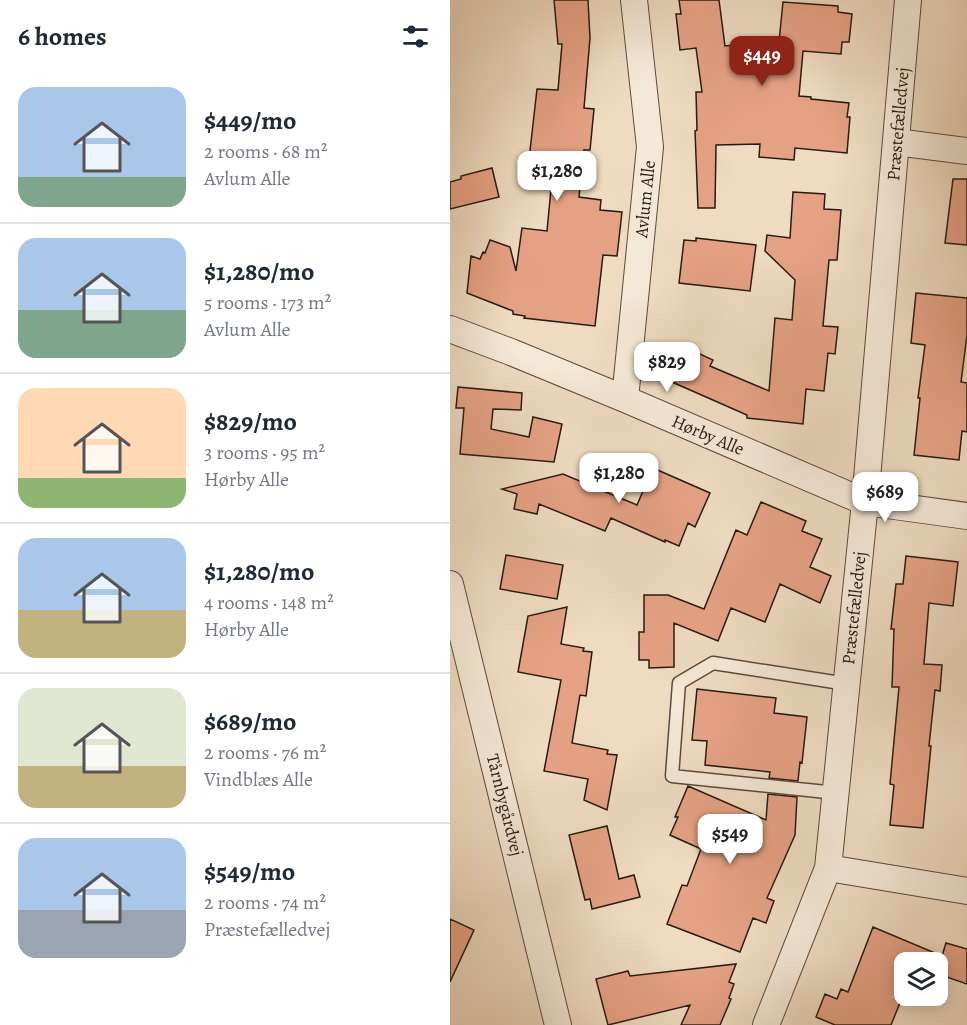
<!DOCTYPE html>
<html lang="en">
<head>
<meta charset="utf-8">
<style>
	:root { --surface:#fff; --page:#f2f2f3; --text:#1f2937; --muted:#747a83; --line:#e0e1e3; --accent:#8f2418 }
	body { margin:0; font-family:Alegreya,serif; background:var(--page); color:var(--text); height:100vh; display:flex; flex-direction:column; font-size:22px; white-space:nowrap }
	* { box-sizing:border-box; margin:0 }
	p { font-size:20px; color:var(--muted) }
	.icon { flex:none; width:33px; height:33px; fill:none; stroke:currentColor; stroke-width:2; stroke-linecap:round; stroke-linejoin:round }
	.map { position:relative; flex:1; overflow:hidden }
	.panel { display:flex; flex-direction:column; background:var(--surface); width:450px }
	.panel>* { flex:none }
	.buttons { position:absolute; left:444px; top:952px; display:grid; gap:12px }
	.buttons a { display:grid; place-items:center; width:54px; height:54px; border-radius:12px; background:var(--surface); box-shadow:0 3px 15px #0003; font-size:30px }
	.price { position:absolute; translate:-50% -51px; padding:0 14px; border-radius:12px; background:#fff; color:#222; font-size:20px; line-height:39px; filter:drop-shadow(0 2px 3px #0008) }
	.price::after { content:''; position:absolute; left:50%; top:36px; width:18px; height:14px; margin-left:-9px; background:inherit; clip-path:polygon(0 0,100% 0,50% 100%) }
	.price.current { background:var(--accent); color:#fff }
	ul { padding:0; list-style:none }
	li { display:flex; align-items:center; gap:18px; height:150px; padding:0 18px }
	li+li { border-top:2px solid var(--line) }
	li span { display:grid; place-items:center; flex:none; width:168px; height:120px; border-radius:18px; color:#555 }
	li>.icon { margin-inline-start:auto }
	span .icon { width:72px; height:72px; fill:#fffc; stroke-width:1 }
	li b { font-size:26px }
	h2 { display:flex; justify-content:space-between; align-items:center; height:72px; padding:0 18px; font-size:26px }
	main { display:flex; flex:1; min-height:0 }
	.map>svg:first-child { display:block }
</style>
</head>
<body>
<main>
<section class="panel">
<h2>6 homes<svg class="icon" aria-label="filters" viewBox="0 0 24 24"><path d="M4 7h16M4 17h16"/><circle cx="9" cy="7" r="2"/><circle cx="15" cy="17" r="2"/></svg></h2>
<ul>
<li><span style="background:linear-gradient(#a9c7e8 75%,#7fa58c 0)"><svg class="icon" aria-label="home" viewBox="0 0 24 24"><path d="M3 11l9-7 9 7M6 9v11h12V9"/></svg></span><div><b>$449/mo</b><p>2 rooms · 68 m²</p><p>Avlum Alle</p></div></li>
<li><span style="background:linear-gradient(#a9c7e8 60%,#7fa58c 0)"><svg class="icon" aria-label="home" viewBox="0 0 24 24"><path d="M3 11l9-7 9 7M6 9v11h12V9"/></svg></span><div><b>$1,280/mo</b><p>5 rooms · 173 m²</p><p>Avlum Alle</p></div></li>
<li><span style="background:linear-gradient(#ffd9b3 75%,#8fb573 0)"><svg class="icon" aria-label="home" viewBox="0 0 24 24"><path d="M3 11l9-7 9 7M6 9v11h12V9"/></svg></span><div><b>$829/mo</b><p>3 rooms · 95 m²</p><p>Hørby Alle</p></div></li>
<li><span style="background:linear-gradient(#a9c7e8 60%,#c2b280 0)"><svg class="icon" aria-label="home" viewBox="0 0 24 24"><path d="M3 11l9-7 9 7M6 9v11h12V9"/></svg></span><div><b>$1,280/mo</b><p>4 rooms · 148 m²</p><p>Hørby Alle</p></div></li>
<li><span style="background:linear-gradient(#dfe7d0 65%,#c2b280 0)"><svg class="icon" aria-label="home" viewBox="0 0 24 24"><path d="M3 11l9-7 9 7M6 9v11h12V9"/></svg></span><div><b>$689/mo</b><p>2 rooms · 76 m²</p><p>Vindblæs Alle</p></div></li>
<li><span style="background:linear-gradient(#a9c7e8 60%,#9aa5b1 0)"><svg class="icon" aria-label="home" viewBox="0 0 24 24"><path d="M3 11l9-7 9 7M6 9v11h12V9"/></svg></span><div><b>$549/mo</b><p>2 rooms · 74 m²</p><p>Præstefælledvej</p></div></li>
</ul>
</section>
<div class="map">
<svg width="517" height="1025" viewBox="0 0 517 1025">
	<rect width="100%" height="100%" fill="#eedbc0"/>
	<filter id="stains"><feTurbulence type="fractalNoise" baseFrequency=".00333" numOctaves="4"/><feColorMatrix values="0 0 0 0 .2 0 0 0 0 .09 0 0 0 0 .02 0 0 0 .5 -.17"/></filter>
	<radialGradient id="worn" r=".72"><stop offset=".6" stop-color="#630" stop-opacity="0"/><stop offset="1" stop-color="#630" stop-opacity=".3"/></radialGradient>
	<!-- building -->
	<path fill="#e5a184" stroke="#281b12" stroke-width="1.5" d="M104,0H138L140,38L134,108L144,109L140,150H134L129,197L151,200L150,210L172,212L167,256L153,255L145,326L74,318L75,316L63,314V311L17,293L21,256L30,259L33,252L35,253L40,240L60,247L66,271L72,228L97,231L101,189L76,186L87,89L108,90L112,44H108Z
		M229,0H269L275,46L320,41L329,42L333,2L388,6V12L402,14L399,42H392L391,54L353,51L349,96L361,97V99L399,103L397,117H400L397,153L345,148L344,160L309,157L310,144L266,145L265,208H248L245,131L247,130L246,92H252L246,48L230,50L226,14H231Z
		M42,168L49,197L0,209V182L11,179V176Z
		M503,179H517V245L495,243Z
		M343,192L375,194L374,209L391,210L387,260H379L373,326L388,327L385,354L378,353L374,391L356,389L353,424L297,418V415L222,382L237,348L263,360L260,366L319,391L325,318L342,320L345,280L315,251L317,235L340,238Z
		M246,238L306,245L300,291L229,283L234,240L246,241Z
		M466,293L517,298V335L511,382L517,383V432L512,431L509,460L464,455L470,398H468L475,345L461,343Z
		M8,387L72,393L71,410L43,409L41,429L79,437L83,417L112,424L104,462L10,454L14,408H6Z
		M203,468L260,493L245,527L238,523L229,546L215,540V542L161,518L155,531L89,504L87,514L64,509L67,494L52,489L113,474L187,505Z
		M311,502L356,521L352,531L372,539L360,567L381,576L370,603L330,584L315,622L281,608L268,641L224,623V667L199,668V660H189V632H194V595H218L254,609L286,530L297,535Z
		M56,555L113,565L107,599L50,589Z
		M456,556L508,562L503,606L479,603L474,664L492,665L490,691L485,690L479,746H481L473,828L440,825L444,785L440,784L449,687H442L444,629H441L446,584H453Z
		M117,607L111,644L134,648L133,651L142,652L136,696L130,695L122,743L158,750L157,754L167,755L157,810L134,800L138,779L94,771L111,680L68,672L78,616Z
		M247,689L326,698L324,713L357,717L352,763L350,762L348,781L319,778L320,772L255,765L257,741L242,740Z
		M238,786L316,820L318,794L347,797L345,835L317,898L324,901L316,923L303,918L290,952L217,924L232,885L237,886L251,849L220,835L228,817H225Z
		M157,826L169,879L184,875L190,897L142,909L140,899L135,900L119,835Z
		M0,919L24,930L0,982Z
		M423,927L492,956L496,943L517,949V984L488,974V963L454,962V993L441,1025H385L366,1017L375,994L387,999L391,989L398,992Z
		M286,964L279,982L284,984L279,998L281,999L270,1025H231L240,1005L158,1025L146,979L178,971L180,976Z"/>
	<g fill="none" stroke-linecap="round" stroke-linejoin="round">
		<!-- service casing -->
		<g stroke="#5a4b3e" stroke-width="15">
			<path id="service" d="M386,793L222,776L229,683L263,663L397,684"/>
		</g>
		<!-- minor casing -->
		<g stroke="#5a4b3e" stroke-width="28">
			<path id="minor" d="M446,142L517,151
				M0,329L61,352L175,399L415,502L517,516
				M175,399L200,147L184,0
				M0,584L108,1025
				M378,868L517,891
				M316,1025L378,868L415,502L458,0"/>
		</g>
		<!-- service -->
		<use href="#service" stroke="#f4e8d6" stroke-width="12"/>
		<!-- minor -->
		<use href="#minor" stroke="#f4e8d6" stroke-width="26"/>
	</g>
	<g text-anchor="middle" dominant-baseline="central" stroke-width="4.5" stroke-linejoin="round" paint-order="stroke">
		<!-- street labels -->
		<g font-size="18" fill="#281b12" stroke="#f4e8d6">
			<text transform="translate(448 124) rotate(-85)">Præstefælledvej</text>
			<text transform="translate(195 199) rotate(-84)">Avlum Alle</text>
			<text transform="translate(258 435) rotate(23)">Hørby Alle</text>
			<text transform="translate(404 608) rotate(-84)">Præstefælledvej</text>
			<text transform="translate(55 805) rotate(76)">Tårnbygårdvej</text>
		</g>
	</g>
	<rect width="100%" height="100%" filter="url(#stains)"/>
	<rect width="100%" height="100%" fill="url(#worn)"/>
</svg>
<div class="buttons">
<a><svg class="icon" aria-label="layers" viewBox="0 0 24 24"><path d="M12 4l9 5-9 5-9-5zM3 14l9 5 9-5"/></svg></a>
</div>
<b class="price current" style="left:312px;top:87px">$449</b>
<b class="price" style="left:107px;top:202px">$1,280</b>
<b class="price" style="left:217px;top:393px">$829</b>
<b class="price" style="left:169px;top:504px">$1,280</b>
<b class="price" style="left:435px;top:523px">$689</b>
<b class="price" style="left:280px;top:865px">$549</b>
</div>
</main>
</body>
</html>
